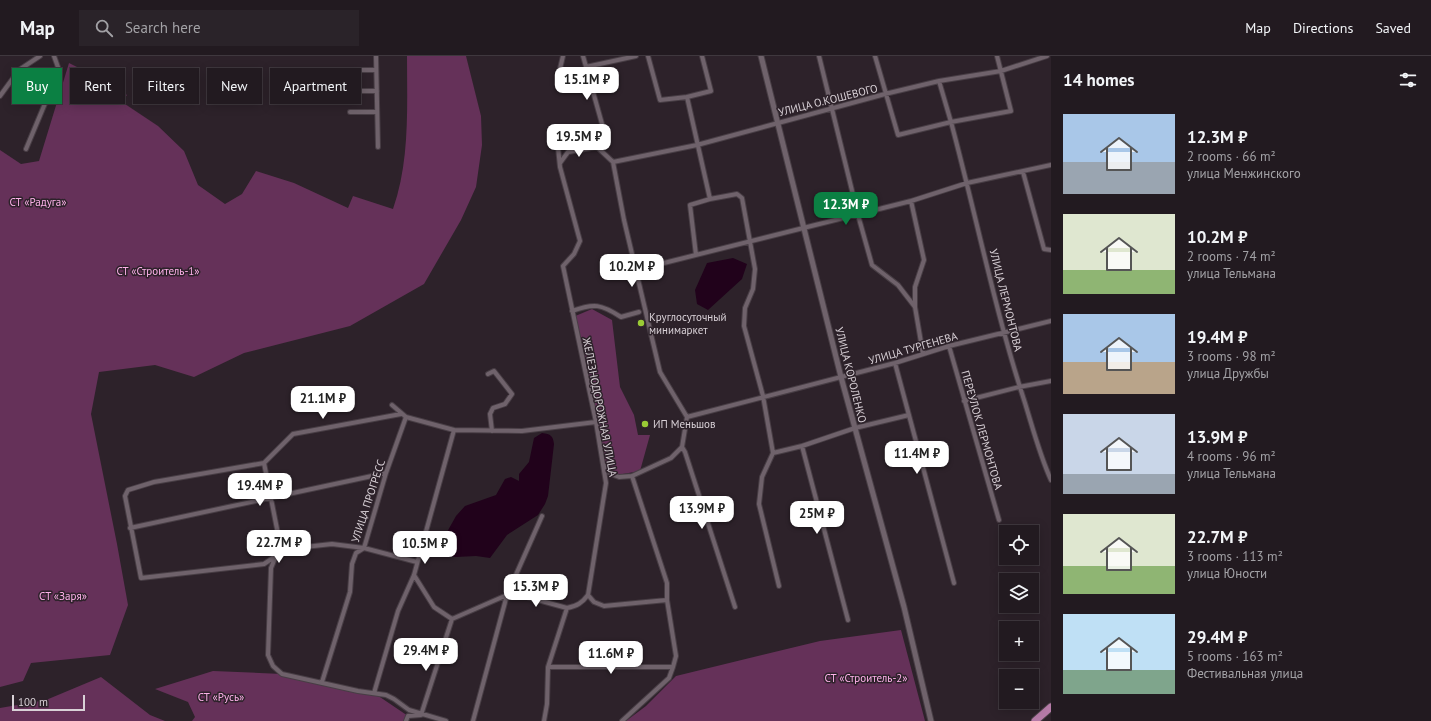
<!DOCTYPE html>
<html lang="en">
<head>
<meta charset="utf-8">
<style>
	:root { --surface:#221a20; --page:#2a2329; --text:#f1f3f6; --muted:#a2a1a5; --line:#3f383e; --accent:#0b8043 }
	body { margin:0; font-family:"PT Sans",sans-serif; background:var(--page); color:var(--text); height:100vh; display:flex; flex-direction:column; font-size:15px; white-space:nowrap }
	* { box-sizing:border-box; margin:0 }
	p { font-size:13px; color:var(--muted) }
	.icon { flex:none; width:22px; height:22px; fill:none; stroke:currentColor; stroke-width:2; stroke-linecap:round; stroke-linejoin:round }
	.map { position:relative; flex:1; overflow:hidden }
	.panel { display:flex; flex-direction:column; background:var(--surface); width:380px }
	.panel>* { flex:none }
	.guide { position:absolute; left:12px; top:12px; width:380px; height:36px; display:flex; gap:8px }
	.fabs { position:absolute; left:999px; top:469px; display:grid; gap:8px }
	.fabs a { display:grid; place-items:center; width:40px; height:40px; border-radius:0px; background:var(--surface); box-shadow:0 2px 10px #0003,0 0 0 1px var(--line); font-size:20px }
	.scale { position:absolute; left:12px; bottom:10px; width:73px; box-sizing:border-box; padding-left:4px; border:2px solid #d9d1d7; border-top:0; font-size:11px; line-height:14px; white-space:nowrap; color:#d9d1d7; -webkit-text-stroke:3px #2d222a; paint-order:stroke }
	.price { position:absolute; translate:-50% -34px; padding:0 9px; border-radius:8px; background:#fff; color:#222; font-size:13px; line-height:26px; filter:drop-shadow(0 1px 2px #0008) }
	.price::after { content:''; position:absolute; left:50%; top:24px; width:12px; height:9px; margin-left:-6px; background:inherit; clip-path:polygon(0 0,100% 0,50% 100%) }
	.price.on { background:var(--accent); color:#fff }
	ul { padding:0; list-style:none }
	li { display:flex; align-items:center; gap:12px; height:100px; padding:0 12px }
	li span { display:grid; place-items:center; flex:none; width:112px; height:80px; border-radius:0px; color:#555 }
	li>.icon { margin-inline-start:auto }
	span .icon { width:48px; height:48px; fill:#fffc; stroke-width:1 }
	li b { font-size:17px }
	h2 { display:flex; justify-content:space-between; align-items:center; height:48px; padding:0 12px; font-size:17px }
	.tag { padding:0 14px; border-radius:0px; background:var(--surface); box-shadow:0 2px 10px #0003,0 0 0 1px var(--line); font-size:14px; line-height:36px }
	.tag.on { background:var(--accent); color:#fff }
	header { display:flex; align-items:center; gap:24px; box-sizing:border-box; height:56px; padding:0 20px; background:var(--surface); border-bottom:1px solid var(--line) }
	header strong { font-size:19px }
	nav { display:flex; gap:22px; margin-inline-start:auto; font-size:14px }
	.search { width:280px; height:36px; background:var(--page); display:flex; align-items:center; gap:10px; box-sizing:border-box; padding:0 14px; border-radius:0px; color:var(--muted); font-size:15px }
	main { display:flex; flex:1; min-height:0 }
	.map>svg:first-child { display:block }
</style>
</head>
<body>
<header>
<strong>Map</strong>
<div class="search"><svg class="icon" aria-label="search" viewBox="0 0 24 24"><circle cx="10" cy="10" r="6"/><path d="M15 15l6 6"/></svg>Search here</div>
<nav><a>Map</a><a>Directions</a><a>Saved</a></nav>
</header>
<main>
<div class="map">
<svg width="1051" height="665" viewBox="0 0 1051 665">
	<rect width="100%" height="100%" fill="#2d222a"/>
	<!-- green -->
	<path fill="#653159" d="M407,0H466L481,60L482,89L476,131L461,164L424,228L350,270L244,297L194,321L155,309L99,316L91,358L117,488L128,549L110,599L31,607L23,625L0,631V94L21,108L39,105L69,7L111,28L127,39L122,46L158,70L184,95L198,129L225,148L242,138L256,115L294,127L348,152L353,140L393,153C410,105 407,51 407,0Z
		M592,253L612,264L620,331L634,359L638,379H650L640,415L617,419L604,409L573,261Z
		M901,574L925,665H626L646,650L676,620L820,585Z
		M213,615L282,618L374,637L408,660L406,665H192L195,661L188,646L155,633Z
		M101,621L150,659L165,665H0V652L46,644Z"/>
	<!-- water -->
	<path fill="#21021b" d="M733,202L747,208L742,223L708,254L697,248L695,234L707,207Z
		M542,377C551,378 553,380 554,388L548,440L545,448L538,459L507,479L490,502L476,500L456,501L447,500L443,494L442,485L456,460L465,450L496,439L505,423L511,421L519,425V418L529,406L534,382Z"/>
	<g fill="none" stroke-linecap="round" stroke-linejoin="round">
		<!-- minor casing -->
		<g stroke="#483e45" stroke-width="6">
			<path id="minor" d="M376,0L378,91
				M583,0L604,75L597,91
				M648,0L660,44L687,41L710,143L690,149L696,199
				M819,0L858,159L872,209L898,229L915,251L923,298
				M875,0L898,79L951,66C976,159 995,255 1025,347C1033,373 1040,400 1051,424
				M586,11L636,0
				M353,14H376
				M558,21L563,0
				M939,25L951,66L1011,55L997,0
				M349,35H377
				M0,40L19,14L40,0
				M687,41L711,35L702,0
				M350,56H377
				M597,91L613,106L624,164L660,316L687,361L682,391L685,396L735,551
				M26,93L59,14L54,0
				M613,106L697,89L885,38L939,25L1001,15L1047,0
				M560,107L568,96L597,91
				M1023,116L1044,193L1051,194
				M710,143L737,138L742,142L755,213L753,233L745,252L744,270L763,340L773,397
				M911,145L924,204L915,231V251
				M636,214L911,145L967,127L1051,109
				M572,255C594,247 601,248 621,261L639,256
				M949,290L999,464
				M895,307L954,527
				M488,318L494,315L512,338L505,348L493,352L490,358L492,375
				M964,345L1019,331L1051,325
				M392,349L406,361L454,374L522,375L596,366
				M401,358L293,378L264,407L154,426L128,434L125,440L141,522L264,508L286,493L332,488L364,492L417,506
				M687,361L895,307L949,290L1051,265
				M802,390L848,564
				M773,397L802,390L855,372L909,359
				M773,397L762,421L759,448L779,530
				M264,407L279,483L276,500L271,512L268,599L273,610L282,618L358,635L386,639L394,643L409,654L446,665
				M604,409L611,418L619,421L632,420L671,402L682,391
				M130,472L386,417
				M414,519L434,551L452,563L507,539
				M509,536L567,552
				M588,539L594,546L604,550L667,544
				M548,611H673
				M322,626L350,536L352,508L356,497L364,492L386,417L406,361
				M374,637L398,555L414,519L454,374
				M406,665L408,660L421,659L452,563
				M473,665L507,539L542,460
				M544,665L547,648L548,611L567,552C577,550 582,547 588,539L606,427L596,366L563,210L574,198L580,185L560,111L557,82
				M622,665L669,622L673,611L676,600L667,544V527L632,420"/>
		</g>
		<!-- tertiary casing -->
		<g stroke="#483e45" stroke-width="7">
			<path id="tertiary" d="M761,0L841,321L904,551L931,665"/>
		</g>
		<!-- primary casing -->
		<g stroke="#483e45" stroke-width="9">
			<path id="primary" d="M1035,665L1051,651"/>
		</g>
		<!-- minor -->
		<use href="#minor" stroke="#6f626b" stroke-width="4"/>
		<!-- tertiary -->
		<use href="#tertiary" stroke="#6f626b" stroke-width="5"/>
		<!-- primary -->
		<use href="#primary" stroke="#b67ba8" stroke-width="7"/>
	</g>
	<!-- markers -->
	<g fill="#9acb35" stroke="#2d222a" stroke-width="1.5">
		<circle cx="641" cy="267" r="4"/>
		<circle cx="645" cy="368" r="4"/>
	</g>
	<g text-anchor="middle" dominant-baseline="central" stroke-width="3" stroke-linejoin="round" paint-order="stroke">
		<!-- street labels -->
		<g font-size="11" fill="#d9d1d7" stroke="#2d222a">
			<text transform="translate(828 44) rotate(-14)">УЛИЦА О.КОШЕВОГО</text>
			<text transform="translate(1006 244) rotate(76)">УЛИЦА ЛЕРМОНТОВА</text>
			<text transform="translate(913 292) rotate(-16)">УЛИЦА ТУРГЕНЕВА</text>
			<text transform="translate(851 319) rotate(76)">УЛИЦА КОРОЛЕНКО</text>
			<text transform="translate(600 351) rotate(79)">ЖЕЛЕЗНОДОРОЖНАЯ УЛИЦА</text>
			<text transform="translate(982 374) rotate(74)">ПЕРЕУЛОК ЛЕРМОНТОВА</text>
			<text transform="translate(368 445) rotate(-72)">УЛИЦА ПРОГРЕСС</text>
		</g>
		<!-- park labels -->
		<g font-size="11" fill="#feb1ea" stroke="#2d222a">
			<text x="38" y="146">СТ «Радуга»</text>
			<text x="158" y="215">СТ «Строитель-1»</text>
			<text x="63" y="540">СТ «Заря»</text>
			<text x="866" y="622">СТ «Строитель-2»</text>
			<text x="221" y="641">СТ «Русь»</text>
		</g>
		<!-- poi labels -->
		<g font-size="11" fill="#d9d1d7" stroke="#2d222a" text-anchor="start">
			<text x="649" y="261">Круглосуточный<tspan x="649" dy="13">минимаркет</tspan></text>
			<text x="653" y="368">ИП Меньшов</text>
		</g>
	</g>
</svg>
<div class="fabs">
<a><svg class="icon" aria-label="locate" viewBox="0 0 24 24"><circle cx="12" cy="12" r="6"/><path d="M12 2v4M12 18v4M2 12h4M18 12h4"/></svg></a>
<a><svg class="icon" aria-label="layers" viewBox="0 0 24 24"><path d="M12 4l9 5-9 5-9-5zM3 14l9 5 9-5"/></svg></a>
<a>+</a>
<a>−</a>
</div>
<div class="scale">100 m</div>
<b class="price" style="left:587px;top:45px">15.1M ₽</b>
<b class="price" style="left:579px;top:102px">19.5M ₽</b>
<b class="price on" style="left:846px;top:170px">12.3M ₽</b>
<b class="price" style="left:632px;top:232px">10.2M ₽</b>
<b class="price" style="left:323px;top:364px">21.1M ₽</b>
<b class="price" style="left:917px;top:419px">11.4M ₽</b>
<b class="price" style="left:260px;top:451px">19.4M ₽</b>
<b class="price" style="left:702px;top:474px">13.9M ₽</b>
<b class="price" style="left:817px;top:479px">25M ₽</b>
<b class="price" style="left:279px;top:508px">22.7M ₽</b>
<b class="price" style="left:425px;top:509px">10.5M ₽</b>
<b class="price" style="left:536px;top:552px">15.3M ₽</b>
<b class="price" style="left:426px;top:616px">29.4M ₽</b>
<b class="price" style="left:611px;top:619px">11.6M ₽</b>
<div class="guide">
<a class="tag on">Buy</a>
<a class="tag">Rent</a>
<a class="tag">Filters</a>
<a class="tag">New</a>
<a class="tag">Apartment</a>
</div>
</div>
<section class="panel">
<h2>14 homes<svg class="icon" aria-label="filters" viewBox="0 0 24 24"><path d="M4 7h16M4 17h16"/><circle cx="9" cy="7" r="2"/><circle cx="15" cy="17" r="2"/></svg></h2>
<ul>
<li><span style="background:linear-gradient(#a9c7e8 60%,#9aa5b1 0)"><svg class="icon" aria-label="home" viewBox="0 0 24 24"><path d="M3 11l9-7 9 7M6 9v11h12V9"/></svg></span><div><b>12.3M ₽</b><p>2 rooms · 66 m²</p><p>улица Менжинского</p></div></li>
<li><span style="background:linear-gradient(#dfe7d0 70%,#8fb573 0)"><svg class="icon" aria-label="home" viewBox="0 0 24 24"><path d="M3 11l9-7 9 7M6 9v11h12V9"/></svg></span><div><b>10.2M ₽</b><p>2 rooms · 74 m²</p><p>улица Тельмана</p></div></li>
<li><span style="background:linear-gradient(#a9c7e8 60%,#b9a48a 0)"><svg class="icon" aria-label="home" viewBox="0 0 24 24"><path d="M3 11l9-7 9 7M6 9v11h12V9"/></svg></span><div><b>19.4M ₽</b><p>3 rooms · 98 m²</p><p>улица Дружбы</p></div></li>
<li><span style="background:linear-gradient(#c9d6e8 75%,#9aa5b1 0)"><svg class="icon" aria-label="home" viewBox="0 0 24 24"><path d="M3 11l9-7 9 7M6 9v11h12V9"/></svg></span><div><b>13.9M ₽</b><p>4 rooms · 96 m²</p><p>улица Тельмана</p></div></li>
<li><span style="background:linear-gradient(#dfe7d0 65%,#8fb573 0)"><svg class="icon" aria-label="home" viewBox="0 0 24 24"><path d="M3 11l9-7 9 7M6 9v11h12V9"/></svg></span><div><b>22.7M ₽</b><p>3 rooms · 113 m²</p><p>улица Юности</p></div></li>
<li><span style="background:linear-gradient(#bfe0f5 70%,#7fa58c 0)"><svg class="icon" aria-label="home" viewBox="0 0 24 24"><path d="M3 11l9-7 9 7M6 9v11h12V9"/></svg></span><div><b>29.4M ₽</b><p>5 rooms · 163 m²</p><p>Фестивальная улица</p></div></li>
</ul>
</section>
</main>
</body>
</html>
